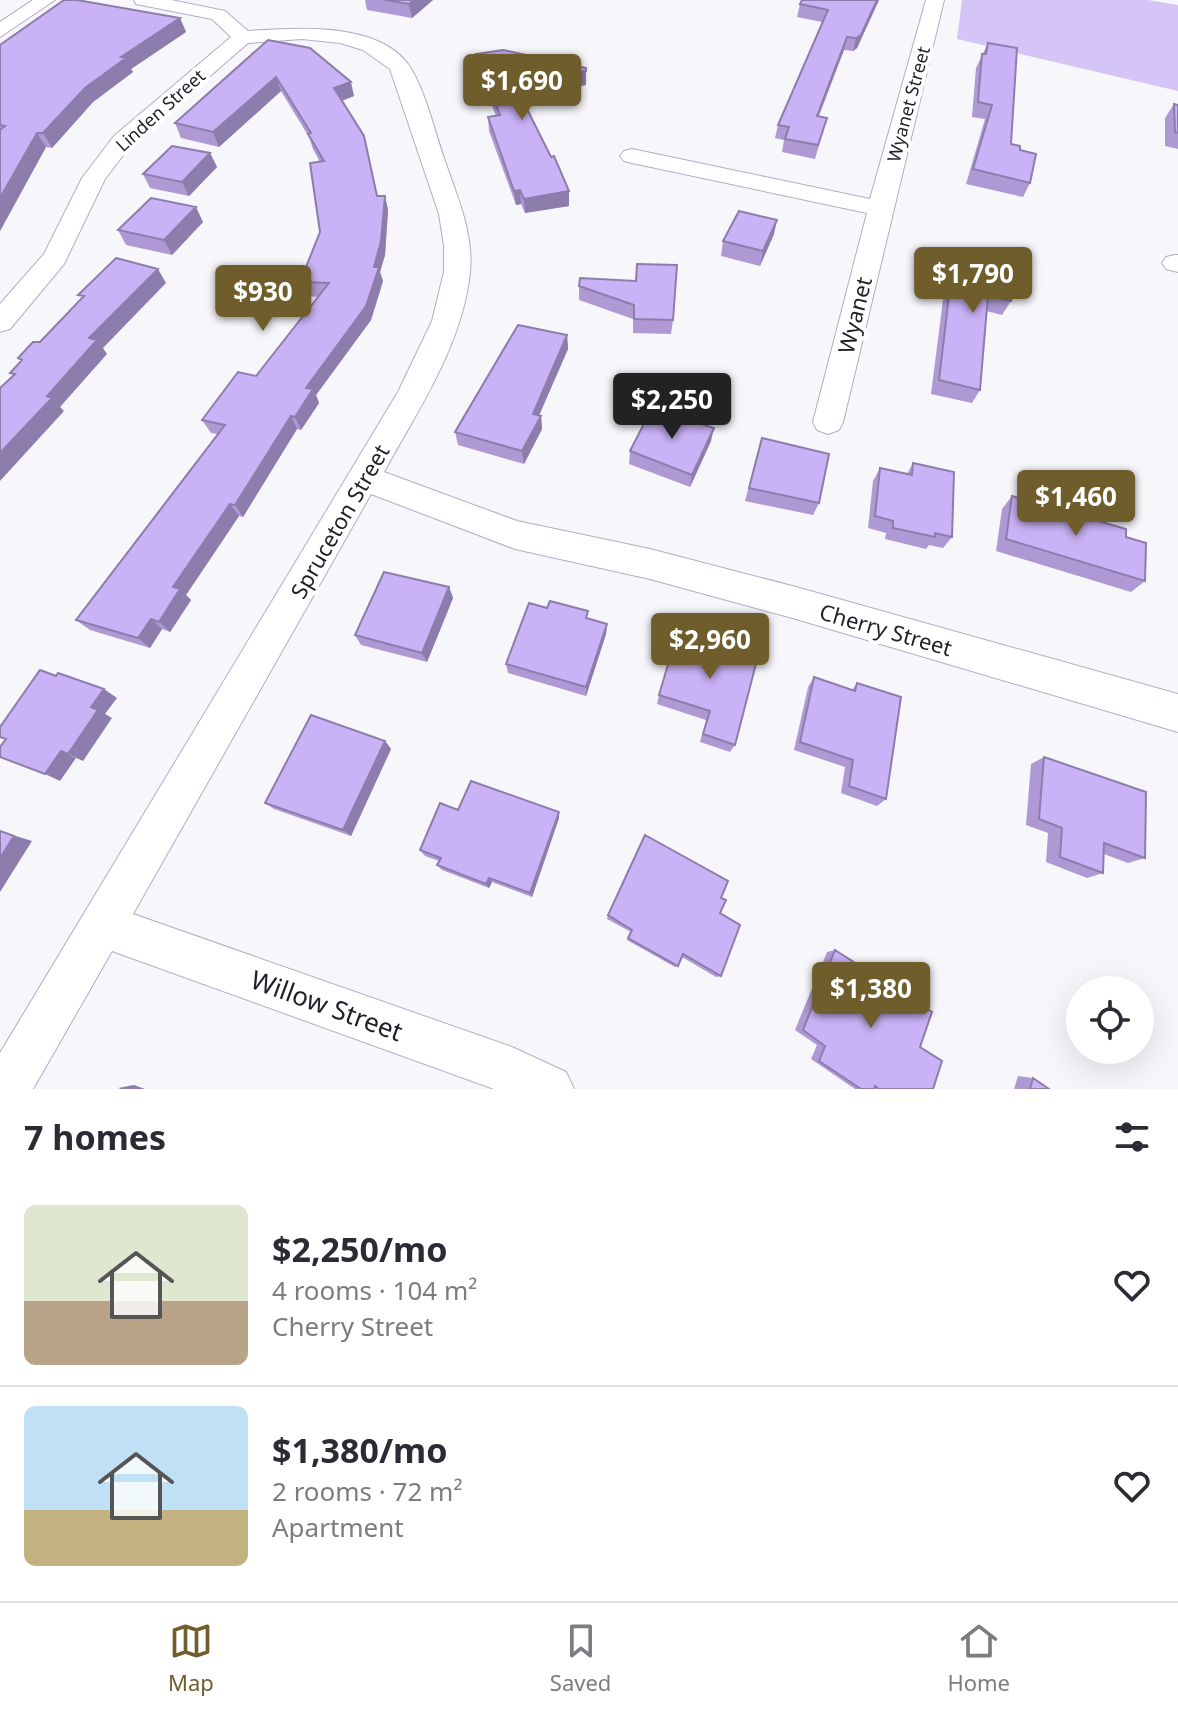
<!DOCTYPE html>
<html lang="en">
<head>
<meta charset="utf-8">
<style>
	:root { --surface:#fff; --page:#f7f7f7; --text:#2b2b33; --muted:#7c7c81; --line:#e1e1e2; --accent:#6f5d2c }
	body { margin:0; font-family:"Noto Sans",sans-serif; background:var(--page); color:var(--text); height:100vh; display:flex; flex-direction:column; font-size:30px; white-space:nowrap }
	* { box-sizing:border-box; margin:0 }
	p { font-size:26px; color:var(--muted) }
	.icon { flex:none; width:44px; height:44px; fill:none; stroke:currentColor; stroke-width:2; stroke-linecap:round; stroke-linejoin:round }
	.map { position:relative; height:1089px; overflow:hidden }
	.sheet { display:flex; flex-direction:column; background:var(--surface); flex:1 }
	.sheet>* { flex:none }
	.tools { position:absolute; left:1066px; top:976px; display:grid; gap:16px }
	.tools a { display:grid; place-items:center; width:88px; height:88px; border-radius:50%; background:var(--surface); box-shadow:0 8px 32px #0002; font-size:40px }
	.price { position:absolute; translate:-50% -68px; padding:0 18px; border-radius:8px; background:var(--accent); color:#fff; font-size:26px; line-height:52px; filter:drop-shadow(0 2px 4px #0008) }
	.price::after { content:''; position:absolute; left:50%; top:48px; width:24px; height:18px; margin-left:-12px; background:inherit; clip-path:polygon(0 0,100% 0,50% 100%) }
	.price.active { background:#222; color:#fff }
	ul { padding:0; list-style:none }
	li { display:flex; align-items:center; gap:24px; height:200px; padding:0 24px }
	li+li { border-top:2px solid var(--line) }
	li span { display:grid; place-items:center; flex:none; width:224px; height:160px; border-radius:12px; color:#555 }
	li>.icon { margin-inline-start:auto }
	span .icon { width:96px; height:96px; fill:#fffc; stroke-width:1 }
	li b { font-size:34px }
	h2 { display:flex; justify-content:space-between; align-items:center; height:96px; padding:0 24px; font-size:34px }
	.tab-bar { display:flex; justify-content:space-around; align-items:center; height:112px; border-top:2px solid var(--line); background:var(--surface); font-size:22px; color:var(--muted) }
	.tab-bar a { display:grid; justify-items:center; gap:4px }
	.tab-bar .active { color:var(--accent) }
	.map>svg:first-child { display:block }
</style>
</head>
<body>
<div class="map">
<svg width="1178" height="1089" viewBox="0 0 1178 1089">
	<rect width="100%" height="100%" fill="#f7f6fb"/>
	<!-- green -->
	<path fill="#d5c5f7" d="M962,0H1148L1178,5V91L957,39Z"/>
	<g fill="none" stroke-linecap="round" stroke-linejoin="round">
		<!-- street casing -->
		<g stroke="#b4abc6" stroke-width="2">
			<path id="street" d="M33,0H55L0,37V22Z
				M134,0H171L225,11L248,31C294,28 376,21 408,64C425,88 435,133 445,161C457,196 474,234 470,272C463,344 418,410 384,472L517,521L650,549L796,587L1178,694V732L796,619L650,579L515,549L371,494L133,914L512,1047L566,1072L574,1089H494L112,951L33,1089H0V1053L398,392L432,321L444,272V246L439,214L390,69L363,50L340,43L302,39L248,43L130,146L105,179L64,264L10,329L0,332V304L44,254L82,178L114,136L231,37L212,19L136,4Z
				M926,0H944L843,422L839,430L828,434L817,430L813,422L867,213L632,163L624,161L620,156L624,151L632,149L870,199Z
				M1175,255H1178V272L1166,269L1162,263L1166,257Z"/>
		</g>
		<!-- street -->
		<use href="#street" fill="#fff" fill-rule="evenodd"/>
	</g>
	<!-- wall -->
	<path fill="#ae99d4" d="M365,0H433L412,18L367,10Z
		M879,0L857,48L853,51L844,50L819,116L827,118L815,159L782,152L784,140L775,138L778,125L822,22L797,17L800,4Z
		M180,18L186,32L131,69L133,72L93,102L52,148L46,147L0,231V45Z
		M268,40L354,96L342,101L378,196H385L388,210L385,255L380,272L383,281L371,320L316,395L319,403L301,430L297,429L243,517L239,516L186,595L191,600L170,632L162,629L150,648L90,630L76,620L217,434L211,433L202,420L256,376L318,297L306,296L300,282L320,232V162L313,149L309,137L281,91L219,147L181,138L175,123Z
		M988,43L1011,144L1020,150L1030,183L1023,197L966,184L985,119L972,117L976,68Z
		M476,54L586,68V85L520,95L569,191V206L525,213L521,204L516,205L489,131L488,117L496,116L478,68Z
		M1174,104L1178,105V149L1165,146V118Z
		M210,153L217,167L189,196L150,188L143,174Z
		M203,222L172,255L126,245L118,230Z
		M774,234L760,266L721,256L723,241Z
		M977,250L1011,301L1002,315L986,311L980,390L972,403L931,394L946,276L953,262L970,266Z
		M636,281L673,320L671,334L633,333V319L579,300V286Z
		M567,335L568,349L539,415L541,416L542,429L524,464L458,445L455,432Z
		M762,438L819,503L813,515L745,501Z
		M711,441L690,487L629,464L630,451Z
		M913,463L952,537L943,548L929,545L926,549L885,539L886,533L868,528L873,481L880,468L907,474Z
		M1012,496L1126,537L1145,581L1131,592L996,551L1002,509Z
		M449,587L453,598L427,662L361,645L355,635Z
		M588,618L607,624L606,634L586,696L508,673L506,664Z
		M724,646L735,745L730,752L700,742L706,720L657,704L659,695Z
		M814,677L852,690L857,683L886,799L877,806L841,793L845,767L794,750L808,687Z
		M385,741L391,749L351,836L274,809L265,803Z
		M1044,757L1145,858L1128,863L1104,854L1103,873L1087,878L1046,862L1048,833L1026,825L1031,764Z
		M458,810L559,812V818L532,897L492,882L489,888L442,870L437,865L439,861L425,856L420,850Z
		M721,898L720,913L721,976L716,977L682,957L678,966L675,967L627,940L631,932L607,919L608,915Z
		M835,950L920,1047L933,1089H855L811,1059L817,1045L795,1030L827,952Z
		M1018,1076L1033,1078L1049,1089H1014Z"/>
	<!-- shaded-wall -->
	<path fill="#8d7dac" d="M414,0H433L412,18L409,4Z
		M877,0H879L857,48L853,51L856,38Z
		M180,18L186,32L131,69L133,72L93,102L52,148L43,133L85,88L121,57Z
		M847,37L844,50L813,129L817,116Z
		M586,71V85L515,96L513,81Z
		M276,77L281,91L219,147L213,132Z
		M351,82L354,96L338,102L334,88Z
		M37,133L46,147L0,231V198Z
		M210,153L217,167L189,196L182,182Z
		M520,190L521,204L516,205L514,191Z
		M569,191V206L525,213L524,199Z
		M385,196L388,210L385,255L380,272L383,281L371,320L316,395L319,403L301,430L295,417L306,388Z
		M196,207L203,222L172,255L164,240Z
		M777,220L774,234L760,266L763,251Z
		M158,269L166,283L103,348L107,354L60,407L64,411L0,481V453L47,396L89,338Z
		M567,335L568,349L534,427L533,414Z
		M291,416L297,429L243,517L235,505Z
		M541,416L542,429L524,464L522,451Z
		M714,428L711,441L690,487L692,475Z
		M230,504L239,516L186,595L191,600L170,632L159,622L173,587Z
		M449,587L453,598L427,662L422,653Z
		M151,619L162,629L150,648L138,638Z
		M607,624L606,634L586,696V687Z
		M104,689L117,698L105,714L112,718L83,761L68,754L91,707Z
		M385,741L391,749L351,836L343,830Z
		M61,751L76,758L60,781L45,774Z
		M559,812V818L532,897L530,893Z
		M0,831L32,841L0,892Z
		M489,878L492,882L489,888L486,884Z
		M134,1085L145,1089H121L118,1088Z"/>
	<!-- building -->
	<path fill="#cab2f6" stroke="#8d7dac" stroke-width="2" d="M64,0H77L180,18L121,57L126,58L85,88L43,133H37L0,198V130L5,126L0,125V45Z
		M385,0H414L409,4Z
		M802,0H877L861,35L856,38L847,37L817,116L827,118L818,145L785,139L789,127L778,125L828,10L800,4Z
		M268,40L310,48L351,82L334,88L364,136L377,196H385L381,241L374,267H379L366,306L306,388L313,389L295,417L291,416L235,505L230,504L173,587L180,589L159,622L151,619L138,638L76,620L225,425L202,420L238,372L256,376L329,283L300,282L320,232L310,163L324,161L308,134L311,133L276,77L213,132L175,123Z
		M988,43L1017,48L1011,144L1020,146V150L1036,154L1030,183L973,169L992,105L978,102L982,54H986Z
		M503,50L586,68V71L513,81L551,157L554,156L569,191L524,199L520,190L514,191L488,117L500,115L476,54Z
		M1174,104L1178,105V133L1175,132Z
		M172,146L210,153L182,182L143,174Z
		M151,198L196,207L164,240L118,230Z
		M739,211L777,220L763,251L723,241Z
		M977,250L1017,259L1011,301L988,295L980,390L939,380L953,262L974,267Z
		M116,258L158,269L89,338L97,340L47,396L52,398L0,453V388L15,374L10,373L22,360L18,358L33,342H40L84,296L78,295Z
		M637,264L677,265L673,320L634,319V305L579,286L580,278L636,281Z
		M518,325L567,335L533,414L541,416L522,451L455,432Z
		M652,408L714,428L692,475L630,451Z
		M762,438L829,454L819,503L749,488Z
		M913,463L954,472L952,537L935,533V537L893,528V521L875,516L880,468L912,475Z
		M1012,496L1126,529V537L1146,543L1145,581L1006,539Z
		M384,572L449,587L422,653L355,635Z
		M550,601L588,611L586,618L607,624L586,687L506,664L529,603L547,608Z
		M679,627L726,641L724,646L758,656L735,745L703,734L710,711L659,695Z
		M40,670L56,676L58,673L104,689L91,707L98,710L68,754L61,751L45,774L0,757V747L6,739L0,737V727Z
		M814,677L855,691L857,683L901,697L886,799L849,786L853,760L800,742Z
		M311,715L385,741L343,830L265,803Z
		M1044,757L1146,792L1145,858L1104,843L1103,873L1060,857L1062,828L1039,819Z
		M471,781L559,812L530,893L489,878L486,884L437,865L441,858L420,850L440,803L458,810Z
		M0,831L14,836L0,858Z
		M645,835L728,881L721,898L726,900L720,913L740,925L721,976L683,954L678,966L628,938L632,930L608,915Z
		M835,950L932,1012L920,1047L942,1061L933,1089H879L875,1086L874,1089H861L819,1061L825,1046L803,1030Z
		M1033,1078L1049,1089H1030Z"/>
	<g text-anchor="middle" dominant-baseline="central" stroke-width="8" stroke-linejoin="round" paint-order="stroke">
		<!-- far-street labels -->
		<g font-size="18" fill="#211e28" stroke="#fff">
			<text transform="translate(908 104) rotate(-75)">Wyanet Street</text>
			<text transform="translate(160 110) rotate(-42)">Linden Street</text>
		</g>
		<!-- street labels -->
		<g font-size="22" fill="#211e28" stroke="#fff">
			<text transform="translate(854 315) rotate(-76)">Wyanet</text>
			<text transform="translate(339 521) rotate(-60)">Spruceton Street</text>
			<text transform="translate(886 629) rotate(16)">Cherry Street</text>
		</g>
		<!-- near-street labels -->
		<g font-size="26" fill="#211e28" stroke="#fff">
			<text transform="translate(327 1005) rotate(20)">Willow Street</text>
		</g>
	</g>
</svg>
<div class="tools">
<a><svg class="icon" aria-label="locate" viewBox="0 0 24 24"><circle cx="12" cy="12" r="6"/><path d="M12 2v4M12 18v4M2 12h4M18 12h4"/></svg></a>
</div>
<b class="price" style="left:522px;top:122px">$1,690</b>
<b class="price" style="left:973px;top:315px">$1,790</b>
<b class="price" style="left:263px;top:333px">$930</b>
<b class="price active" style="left:672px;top:441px">$2,250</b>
<b class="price" style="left:1076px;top:538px">$1,460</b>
<b class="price" style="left:710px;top:681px">$2,960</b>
<b class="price" style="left:871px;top:1030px">$1,380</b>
</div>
<section class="sheet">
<h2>7 homes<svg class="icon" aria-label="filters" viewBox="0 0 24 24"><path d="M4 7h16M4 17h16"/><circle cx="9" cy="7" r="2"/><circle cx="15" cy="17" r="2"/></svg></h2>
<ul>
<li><span style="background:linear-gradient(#dfe7d0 60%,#b9a48a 0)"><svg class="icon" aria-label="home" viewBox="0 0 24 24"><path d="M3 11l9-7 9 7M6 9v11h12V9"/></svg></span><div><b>$2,250/mo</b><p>4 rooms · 104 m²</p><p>Cherry Street</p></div><svg class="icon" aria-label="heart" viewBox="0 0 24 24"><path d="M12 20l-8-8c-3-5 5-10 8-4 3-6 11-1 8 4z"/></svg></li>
<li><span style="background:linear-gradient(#bfe0f5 65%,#c2b280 0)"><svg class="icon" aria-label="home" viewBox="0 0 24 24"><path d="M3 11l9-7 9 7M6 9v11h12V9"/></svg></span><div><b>$1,380/mo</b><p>2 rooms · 72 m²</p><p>Apartment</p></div><svg class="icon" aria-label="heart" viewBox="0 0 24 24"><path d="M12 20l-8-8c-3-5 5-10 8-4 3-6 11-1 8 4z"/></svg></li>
</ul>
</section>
<nav class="tab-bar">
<a class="active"><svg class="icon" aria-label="map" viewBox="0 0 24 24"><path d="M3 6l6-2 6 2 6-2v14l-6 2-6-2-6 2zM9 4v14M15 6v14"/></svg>Map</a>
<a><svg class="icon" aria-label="saved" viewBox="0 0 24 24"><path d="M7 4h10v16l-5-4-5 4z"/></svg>Saved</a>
<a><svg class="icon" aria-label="home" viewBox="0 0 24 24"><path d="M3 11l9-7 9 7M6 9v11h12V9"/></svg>Home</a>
</nav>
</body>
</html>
